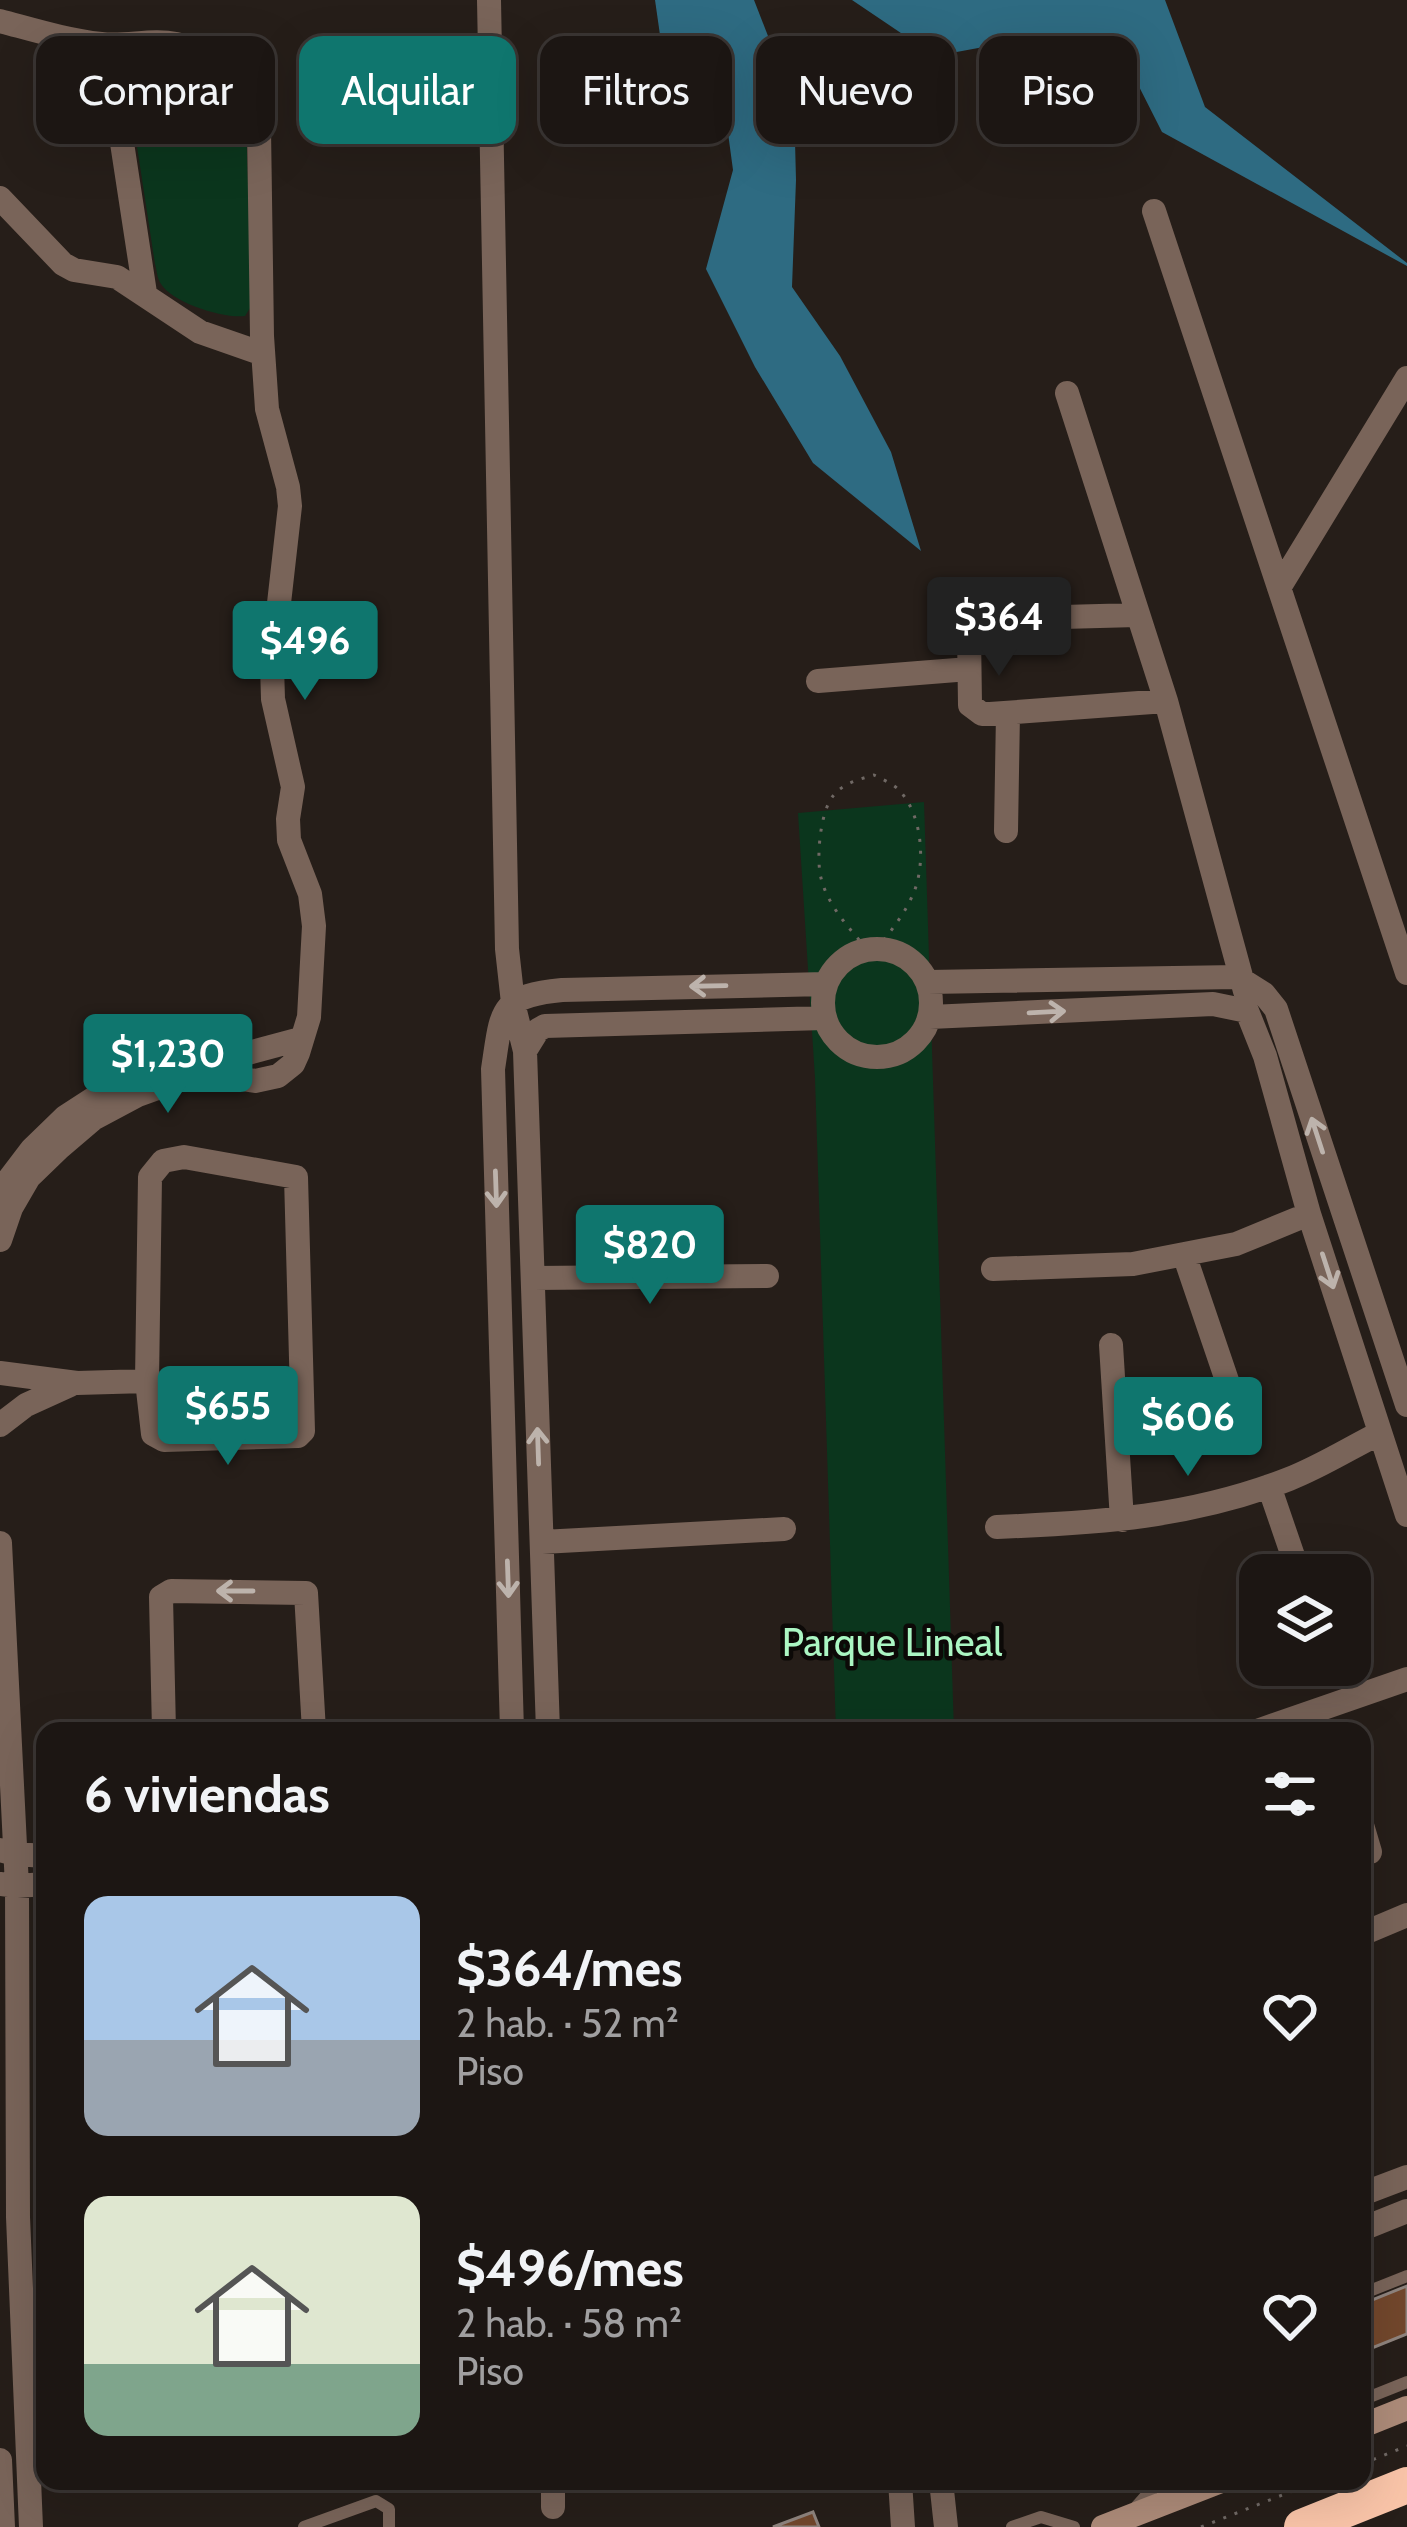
<!DOCTYPE html>
<html lang="es">
<head>
<meta charset="utf-8">
<style>
	:root { --surface:#1c1613; --page:#292321; --text:#f1f3f6; --muted:#a09fa0; --line:#3a3533; --accent:#0f766e }
	body { margin:0; font-family:Cabin,sans-serif; background:var(--page); color:var(--text); height:100vh; display:flex; flex-direction:column; font-size:45px; white-space:nowrap }
	* { box-sizing:border-box; margin:0 }
	p { font-size:39px; color:var(--muted) }
	.icon { flex:none; width:66px; height:66px; fill:none; stroke:currentColor; stroke-width:2; stroke-linecap:round; stroke-linejoin:round }
	.map { position:relative; flex:1; overflow:hidden }
	.sheet { position:absolute; left:36px; top:1722px; width:1335px; height:768px; display:flex; flex-direction:column; background:var(--surface); border-radius:24px; box-shadow:0 12px 48px #0002,0 0 0 3px var(--line) }
	.sheet>* { flex:none }
	.guide { position:absolute; left:36px; top:36px; width:1335px; height:108px; display:flex; gap:24px }
	.controls { position:absolute; left:1239px; top:1554px; display:grid; gap:24px }
	.controls a { display:grid; place-items:center; width:132px; height:132px; border-radius:24px; background:var(--surface); box-shadow:0 12px 48px #0002,0 0 0 3px var(--line); font-size:60px }
	.price { position:absolute; translate:-50% -102px; padding:0 27px; border-radius:12px; background:var(--accent); color:#fff; font-size:39px; line-height:78px; filter:drop-shadow(0 3px 6px #0008) }
	.price::after { content:''; position:absolute; left:50%; top:72px; width:36px; height:27px; margin-left:-18px; background:inherit; clip-path:polygon(0 0,100% 0,50% 100%) }
	.price.current { background:#222; color:#fff }
	ul { padding:0; list-style:none }
	li { display:flex; align-items:center; gap:36px; height:300px; padding:0 48px }
	li span { display:grid; place-items:center; flex:none; width:336px; height:240px; border-radius:24px; color:#555 }
	li>.icon { margin-inline-start:auto }
	span .icon { width:144px; height:144px; fill:#fffc; stroke-width:1 }
	li b { font-size:51px }
	h2 { display:flex; justify-content:space-between; align-items:center; height:144px; padding:0 48px; font-size:51px }
	.chip { padding:0 42px; border-radius:24px; background:var(--surface); box-shadow:0 12px 48px #0002,0 0 0 3px var(--line); font-size:42px; line-height:108px }
	.chip.current { background:var(--accent); color:#fff }
	.map>svg:first-child { display:block }
</style>
</head>
<body>
<div class="map">
<svg width="1407" height="2527" viewBox="0 0 1407 2527">
	<rect width="100%" height="100%" fill="#261e19"/>
	<!-- green -->
	<path fill="#0b361d" d="M179,50L200,59L245,93L252,305L245,316C224,319 173,303 161,284C157,278 157,271 155,264L123,55Z
		M924,802L954,1731H836L815,1078L798,813Z"/>
	<!-- water -->
	<path fill="#2e6b82" d="M655,0H754L794,103L796,180L792,287L840,356L891,452L921,551L813,463L755,367L706,269L733,170L723,96L660,35Z
		M852,0H1165L1205,107L1407,263V266L1162,132L1122,53L1080,77L989,46L935,56Z"/>
	<!-- building -->
	<path fill="#72472c" stroke="#8f847e" stroke-width="3" d="M1407,2286V2334L1362,2352V2304Z
		M813,2512L819,2527H773Z"/>
	<g fill="none" stroke-linecap="round" stroke-linejoin="round">
		<!-- path -->
		<path stroke="#706965" stroke-width="3" stroke-dasharray="3 9" stroke-linecap="butt" d="M867,949C849,928 828,906 821,878C816,859 820,812 833,796C843,783 860,779 874,775C882,779 893,784 899,790C922,814 926,862 914,892C906,912 891,931 877,949
			M1362,2464L1407,2446
			M1201,2527L1318,2481"/>
		<!-- lane -->
		<path stroke="#796459" stroke-width="12" d="M1362,2294L1407,2276
			M1362,2400L1407,2382
			M1136,2507L1159,2481
			M304,2527L376,2501L389,2509V2527
			M1012,2527L1041,2517L1074,2527"/>
		<!-- street -->
		<path stroke="#796459" stroke-width="24" d="M489,0L507,949L513,1003L525,1051
			M0,21C34,30 66,40 101,44C126,47 152,39 176,44C197,48 238,67 250,84C259,97 258,114 259,129L262,336L267,409L288,487L290,506L272,665L273,699L293,787L288,819L289,840L310,894L314,926L309,1017L298,1053L293,1064L278,1076L255,1081L215,1075L188,1077L138,1095L93,1119L59,1148L29,1177L11,1208L0,1240
			M107,45L145,293
			M0,198L63,264L74,270L117,277L200,332L263,354
			M1154,211L1407,973
			M1067,393L1166,701L1245,991
			M1279,588L1407,378
			M1137,615L987,619L973,627L969,633L970,705L982,714H990L1166,701
			M818,681L969,669
			M1006,831L1008,713
			M823 1003a54 54 0 1 1 108 0a54 54 0 1 1-108 0Z
			M928,982L1237,977L1264,994L1276,1009L1407,1405
			M930,1017L1213,1004L1247,1011L1265,1056L1309,1214L1407,1515
			M184,1157L296,1177L303,1431L298,1436L164,1440L153,1434L147,1381L150,1177L163,1161Z
			M0,1191L32,1149L65,1117L102,1093L183,1056H237L300,1039
			M1184,1254L1233,1398
			M993,1269L1133,1264L1236,1244L1309,1214
			M533,1278L767,1276
			M1111,1345L1122,1520
			M0,1373L77,1383L147,1381
			M0,1425L26,1405L70,1385
			M1269,1486L1293,1556
			M997,1527C1099,1523 1192,1517 1289,1479C1320,1467 1350,1448 1380,1433
			M542,1542L784,1529
			M0,1543L17,1886L18,2217L31,2527
			M164,1731L161,1597L171,1591L306,1593L314,1731
			M512,1731L493,1069C502,1011 498,996 562,990L825,984
			M548,1731L525,1051L538,1030L545,1026L824,1018
			M1257,1731L1407,1679
			M1362,1825L1370,1852
			M0,1850L15,1854L45,1856
			M0,1884L17,1886L45,1884
			M1362,1934L1407,1915
			M1362,2194L1407,2177
			M1362,2229L1407,2211
			M0,2460L3,2527
			M900,2481L903,2527
			M941,2481L946,2527
			M553,2507V2481"/>
		<!-- secondary -->
		<path stroke="#ad8b79" stroke-width="24" d="M1362,2426L1407,2408
			M1103,2527L1221,2481"/>
		<!-- highway -->
		<path stroke="#f9c4a8" stroke-width="36" d="M1302,2527L1407,2485"/>
	</g>
	<!-- one-way arrows -->
	<defs><path id="oneway-shaft" d="M-6 0H5M1.5-3L5.5 0L1.5 3" fill="none" stroke-width="1.6" stroke-linecap="round" stroke-linejoin="round" transform="scale(3)"/></defs>
	<g stroke="#bdb3ac">
		<use href="#oneway-shaft" transform="translate(708 986) rotate(179)"/>
		<use href="#oneway-shaft" transform="translate(1047 1012) rotate(-3)"/>
		<use href="#oneway-shaft" transform="translate(1317 1135) rotate(-108)"/>
		<use href="#oneway-shaft" transform="translate(496 1189) rotate(88)"/>
		<use href="#oneway-shaft" transform="translate(1328 1271) rotate(72)"/>
		<use href="#oneway-shaft" transform="translate(538 1446) rotate(-92)"/>
		<use href="#oneway-shaft" transform="translate(508 1579) rotate(88)"/>
		<use href="#oneway-shaft" transform="translate(235 1591) rotate(-180)"/>
	</g>
	<g text-anchor="middle" dominant-baseline="central" stroke-width="9" stroke-linejoin="round" paint-order="stroke">
		<!-- park labels -->
		<g font-size="39" fill="#abf6c3" stroke="#0c0907">
			<text x="892" y="1642">Parque Lineal</text>
		</g>
	</g>
</svg>
<div class="controls">
<a><svg class="icon" aria-label="layers" viewBox="0 0 24 24"><path d="M12 4l9 5-9 5-9-5zM3 14l9 5 9-5"/></svg></a>
</div>
<b class="price current" style="left:999px;top:679px">$364</b>
<b class="price" style="left:305px;top:703px">$496</b>
<b class="price" style="left:168px;top:1116px">$1,230</b>
<b class="price" style="left:650px;top:1307px">$820</b>
<b class="price" style="left:228px;top:1468px">$655</b>
<b class="price" style="left:1188px;top:1479px">$606</b>
<div class="guide">
<a class="chip">Comprar</a>
<a class="chip current">Alquilar</a>
<a class="chip">Filtros</a>
<a class="chip">Nuevo</a>
<a class="chip">Piso</a>
</div>
<section class="sheet">
<h2>6 viviendas<svg class="icon" aria-label="filters" viewBox="0 0 24 24"><path d="M4 7h16M4 17h16"/><circle cx="9" cy="7" r="2"/><circle cx="15" cy="17" r="2"/></svg></h2>
<ul>
<li><span style="background:linear-gradient(#a9c7e8 60%,#9aa5b1 0)"><svg class="icon" aria-label="home" viewBox="0 0 24 24"><path d="M3 11l9-7 9 7M6 9v11h12V9"/></svg></span><div><b>$364/mes</b><p>2 hab. · 52 m²</p><p>Piso</p></div><svg class="icon" aria-label="heart" viewBox="0 0 24 24"><path d="M12 20l-8-8c-3-5 5-10 8-4 3-6 11-1 8 4z"/></svg></li>
<li><span style="background:linear-gradient(#dfe7d0 70%,#7fa58c 0)"><svg class="icon" aria-label="home" viewBox="0 0 24 24"><path d="M3 11l9-7 9 7M6 9v11h12V9"/></svg></span><div><b>$496/mes</b><p>2 hab. · 58 m²</p><p>Piso</p></div><svg class="icon" aria-label="heart" viewBox="0 0 24 24"><path d="M12 20l-8-8c-3-5 5-10 8-4 3-6 11-1 8 4z"/></svg></li>
</ul>
</section>
</div>
</body>
</html>
